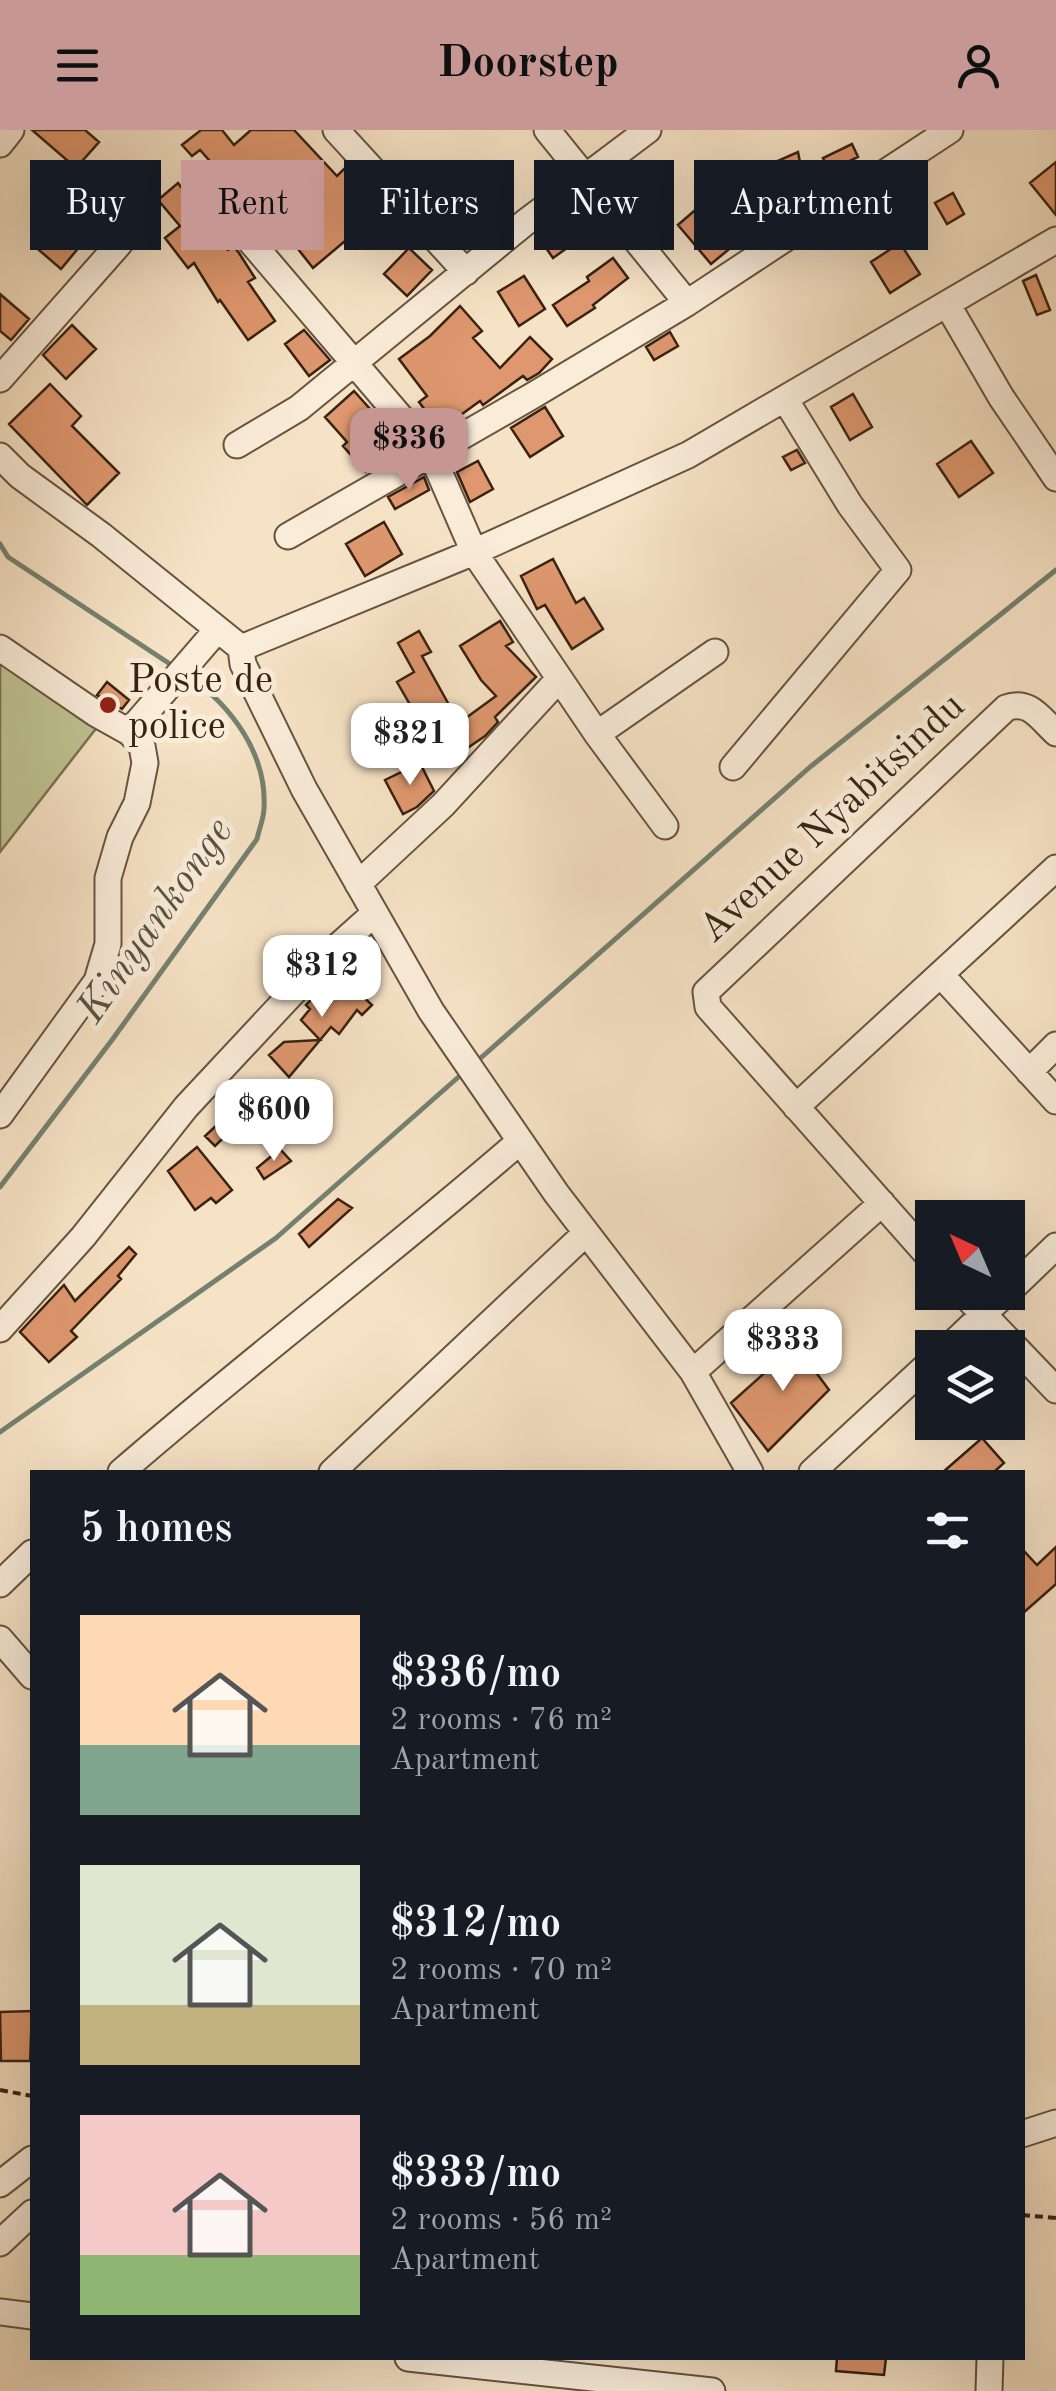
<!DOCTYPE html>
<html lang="en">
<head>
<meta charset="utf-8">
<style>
	:root { --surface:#171b24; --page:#20242c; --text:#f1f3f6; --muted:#9ea1a6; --accent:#c59692 }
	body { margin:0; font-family:"Old Standard TT",serif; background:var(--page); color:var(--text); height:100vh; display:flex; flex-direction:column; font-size:38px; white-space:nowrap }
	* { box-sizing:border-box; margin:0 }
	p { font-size:32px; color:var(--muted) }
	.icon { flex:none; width:55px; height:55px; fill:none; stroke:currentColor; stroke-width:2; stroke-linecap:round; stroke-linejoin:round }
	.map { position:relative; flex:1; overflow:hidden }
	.drawer { position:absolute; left:30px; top:1340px; width:995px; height:890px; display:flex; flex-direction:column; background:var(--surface); border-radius:0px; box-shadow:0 10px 40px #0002 }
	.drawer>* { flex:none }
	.top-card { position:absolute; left:30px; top:30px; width:998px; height:90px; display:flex; gap:20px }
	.needle { width:65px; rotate:316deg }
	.tools { position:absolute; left:915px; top:1070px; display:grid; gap:20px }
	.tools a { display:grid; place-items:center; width:110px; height:110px; border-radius:0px; background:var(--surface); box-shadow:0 10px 40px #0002; font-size:50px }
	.price { position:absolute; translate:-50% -85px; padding:0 22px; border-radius:20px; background:#fff; color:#222; font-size:32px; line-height:65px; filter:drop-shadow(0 2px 5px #0008) }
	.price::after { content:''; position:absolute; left:50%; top:60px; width:30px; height:22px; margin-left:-15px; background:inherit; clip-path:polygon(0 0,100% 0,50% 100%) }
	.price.on { background:var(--accent); color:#111 }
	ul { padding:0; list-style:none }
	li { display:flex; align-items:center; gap:30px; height:250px; padding:0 50px }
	li span { display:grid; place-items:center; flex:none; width:280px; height:200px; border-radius:0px; color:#555 }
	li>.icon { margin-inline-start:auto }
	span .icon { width:120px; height:120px; fill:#fffc; stroke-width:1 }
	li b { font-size:42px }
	h2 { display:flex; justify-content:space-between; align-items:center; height:120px; padding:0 50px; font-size:42px }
	.tag { padding:0 35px; border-radius:0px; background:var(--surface); box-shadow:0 10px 40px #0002; font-size:35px; line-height:90px }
	.tag.on { background:var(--accent); color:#111 }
	header { display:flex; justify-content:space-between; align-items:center; height:130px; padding:0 50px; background:var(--accent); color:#111; font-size:45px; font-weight:800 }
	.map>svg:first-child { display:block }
</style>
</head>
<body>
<header><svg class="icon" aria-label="menu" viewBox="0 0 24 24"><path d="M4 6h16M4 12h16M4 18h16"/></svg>Doorstep<svg class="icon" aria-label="person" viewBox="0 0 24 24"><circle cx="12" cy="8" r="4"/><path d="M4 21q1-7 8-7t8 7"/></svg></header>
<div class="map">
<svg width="1056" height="2261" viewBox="0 0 1056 2261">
	<rect width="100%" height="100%" fill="#f6e2c5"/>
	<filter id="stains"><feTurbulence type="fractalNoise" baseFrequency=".002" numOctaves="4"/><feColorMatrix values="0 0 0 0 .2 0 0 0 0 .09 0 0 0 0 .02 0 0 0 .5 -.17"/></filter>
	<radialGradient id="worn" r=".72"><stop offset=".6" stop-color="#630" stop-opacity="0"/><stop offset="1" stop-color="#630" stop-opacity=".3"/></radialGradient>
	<!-- green -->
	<path fill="#bfc292" stroke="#7c7252" stroke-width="2.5" d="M0,519L98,596L0,722Z"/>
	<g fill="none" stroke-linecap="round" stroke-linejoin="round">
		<!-- stream -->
		<path stroke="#758170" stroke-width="5" d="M0,414L8,427L176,538
			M475,933L810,637L1056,440
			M0,1057L112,910L257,709C259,699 264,688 264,678C267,624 232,577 190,547
			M0,1302L276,1108L463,943"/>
	</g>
	<!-- building -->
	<path fill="#de976e" stroke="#382312" stroke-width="2.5" d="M32,0H85L99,12L76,38Z
		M201,0H222L234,15L251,0H294L337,46L346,37L386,83L355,110L351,106L313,138L241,47L232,56L200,20L192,26L182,15Z
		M852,14L858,27L829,41L823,28Z
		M798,22L804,53L786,57L789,63L752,80L739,48Z
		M1056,32V85L1030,53Z
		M468,36L496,64L472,88L444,59Z
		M87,49L124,80L98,111L90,104L61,139L32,114Z
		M178,53L228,120L234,117L239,123L255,148L248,152L275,191L248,210L220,170L218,172L194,133L188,138L165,108L180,96L158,70Z
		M953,63L964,84L947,94L935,73Z
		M584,72L602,93L553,128L537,105Z
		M694,81L728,120L711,134L678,95Z
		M900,113L920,144L890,163L871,132Z
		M409,118L432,140L407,166L384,144Z
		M613,128L628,148L593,175L595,178L567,196L553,175L589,151L587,147Z
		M1036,145L1050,180L1037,185L1023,151Z
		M524,146L545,179L519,196L498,162Z
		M0,164L29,189L11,210L0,201Z
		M460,176L482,201L473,208L500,238L530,207L552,229L539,243L527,250L523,246L483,275L480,271L440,300L419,272L427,266L399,229L430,206Z
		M72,195L96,219L66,249L43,225Z
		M304,200L330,230L309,246L285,214Z
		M670,202L678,216L654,230L646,217Z
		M50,254L81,286L72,296L119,343L87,375L9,294Z
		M354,261L371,280L365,285L397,320L366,342L343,316L347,312L325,287Z
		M853,264L872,297L850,310L831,277Z
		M545,277L563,306L530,327L511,298Z
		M971,311L993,343L959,367L937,334Z
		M797,320L805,333L791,340L783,327Z
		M478,331L493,359L470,372L457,342Z
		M424,347L429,360L395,379L388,367Z
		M384,392L402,424L365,446L346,414Z
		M553,429L576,473L584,468L603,499L572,519L545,475L537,479L521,446Z
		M500,491L513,512L506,516L536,547L495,587L498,592L485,606L463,621L436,583L420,592L397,552L414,542L398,513L419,501L431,522L422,526L459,593L496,566L481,550L460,516Z
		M107,552L129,570L122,579L97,565Z
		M420,633L434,661L417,677L403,684L385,650Z
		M337,842L372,875L362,885L357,880L339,904L331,897L289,947L269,925L284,912L320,910L301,890L310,879L306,875Z
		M244,970L253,979L215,1016L205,1006Z
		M197,1017L232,1060L216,1073L211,1068L195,1080L168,1041Z
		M280,1019L291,1031L264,1049L257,1038Z
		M338,1069L352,1078L309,1117L299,1104Z
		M129,1117L136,1124L118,1146L121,1149L71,1201L77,1207L49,1232L20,1202L64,1155L75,1171Z
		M809,1203L824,1219L809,1233L829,1260L768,1321L731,1273Z
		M982,1308L1004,1333L994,1342H943Z
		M1056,1417V1454L1022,1484V1419L1037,1435Z
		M32,1881L30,1931H1L0,1882Z
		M837,2228H886L884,2245L836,2241Z"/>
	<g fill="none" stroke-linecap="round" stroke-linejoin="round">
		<!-- minor casing -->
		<g stroke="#68533f" stroke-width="29">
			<path id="minor" d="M336,0L466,142
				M547,0L687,173
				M0,14L11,0
				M211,65L431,323L474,422L597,604L665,696
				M947,174L1001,267L1056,348
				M0,249L120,113
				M237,315L299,278L527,91L648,0
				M0,326L20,346L101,405L241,518L243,534L304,659L431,881L556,1063L693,1242L750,1342
				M288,406L532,266L687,173L950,0
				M0,518L95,583L129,602L142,616L145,633L137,673L120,707L108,748V814L97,851L0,985
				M241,518L474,422L688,325L1056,110
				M129,602L217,500
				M597,604L715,522
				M733,637L898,440L850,375L785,269
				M358,754L443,675L559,549
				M942,846L1056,971
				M1029,942L1056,915
				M796,977L1056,738
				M932,1130L708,877L706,862L1006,578C1029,569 1040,588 1056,603
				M962,1162L1056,1260
				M1008,1162L1056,1116
				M0,1199L83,1107L186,977L327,826L375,783
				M948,1218L1007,1162
				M693,1242L882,1073
				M121,1342C251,1229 389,1125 519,1012
				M332,1342L586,1103
				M812,1342L932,1231
				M0,1454L32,1423
				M0,1509L32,1546
				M1022,2004L1056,1993
				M0,2054L32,2029
				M0,2113L32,2083
				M0,2182L32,2186
				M408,2228L712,2261
				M989,2261L990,2228"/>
		</g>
		<!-- path -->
		<path stroke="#382312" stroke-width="4" stroke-dasharray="8 5" stroke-linecap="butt" d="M0,1960L32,1966
			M1022,2085L1056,2088"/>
		<!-- minor -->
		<use href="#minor" stroke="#f9ecd9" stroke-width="25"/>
	</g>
	<!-- markers -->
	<circle fill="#8f2418" stroke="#f9ecd9" stroke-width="4" cx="108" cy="575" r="10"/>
	<g text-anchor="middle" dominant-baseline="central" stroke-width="10" stroke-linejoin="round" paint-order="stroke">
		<!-- poi labels -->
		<g font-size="40" fill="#382312" stroke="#f9ecd9" text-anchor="start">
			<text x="128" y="552">Poste de<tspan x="128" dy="46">police</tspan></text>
		</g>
		<!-- street labels -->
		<g font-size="40" fill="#382312" stroke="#f9ecd9">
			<text transform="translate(833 689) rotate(-43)">Avenue Nyabitsindu</text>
		</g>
		<!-- water labels -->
		<g font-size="42" font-style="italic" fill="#575241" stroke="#f9ecd9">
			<text transform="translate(156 791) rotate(-55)">Kinyankonge</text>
		</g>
	</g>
	<rect width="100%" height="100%" filter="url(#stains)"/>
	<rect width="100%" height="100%" fill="url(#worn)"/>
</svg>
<div class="tools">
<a><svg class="needle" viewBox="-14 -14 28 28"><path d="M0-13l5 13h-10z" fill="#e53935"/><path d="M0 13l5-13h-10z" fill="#9ea1a6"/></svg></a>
<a><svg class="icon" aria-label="layers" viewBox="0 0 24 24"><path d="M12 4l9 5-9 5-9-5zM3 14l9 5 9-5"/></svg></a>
</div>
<b class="price on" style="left:409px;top:363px">$336</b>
<b class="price" style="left:410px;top:658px">$321</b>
<b class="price" style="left:322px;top:890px">$312</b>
<b class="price" style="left:274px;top:1034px">$600</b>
<b class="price" style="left:783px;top:1264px">$333</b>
<div class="top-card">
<a class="tag">Buy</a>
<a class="tag on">Rent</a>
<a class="tag">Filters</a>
<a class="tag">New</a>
<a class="tag">Apartment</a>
</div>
<section class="drawer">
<h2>5 homes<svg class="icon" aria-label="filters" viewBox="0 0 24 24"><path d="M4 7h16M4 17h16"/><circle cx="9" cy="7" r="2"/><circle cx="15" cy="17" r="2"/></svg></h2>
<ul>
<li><span style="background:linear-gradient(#ffd9b3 65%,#7fa58c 0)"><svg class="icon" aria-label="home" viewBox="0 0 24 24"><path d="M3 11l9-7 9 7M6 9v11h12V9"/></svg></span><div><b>$336/mo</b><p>2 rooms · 76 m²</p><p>Apartment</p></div></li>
<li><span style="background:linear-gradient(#dfe7d0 70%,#c2b280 0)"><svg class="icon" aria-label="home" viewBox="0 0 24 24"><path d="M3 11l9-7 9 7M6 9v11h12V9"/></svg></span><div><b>$312/mo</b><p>2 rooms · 70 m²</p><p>Apartment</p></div></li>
<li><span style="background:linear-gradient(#f6c9c9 70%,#8fb573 0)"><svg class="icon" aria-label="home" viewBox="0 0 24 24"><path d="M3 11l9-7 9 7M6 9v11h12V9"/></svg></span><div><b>$333/mo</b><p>2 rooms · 56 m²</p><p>Apartment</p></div></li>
</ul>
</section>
</div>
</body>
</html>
